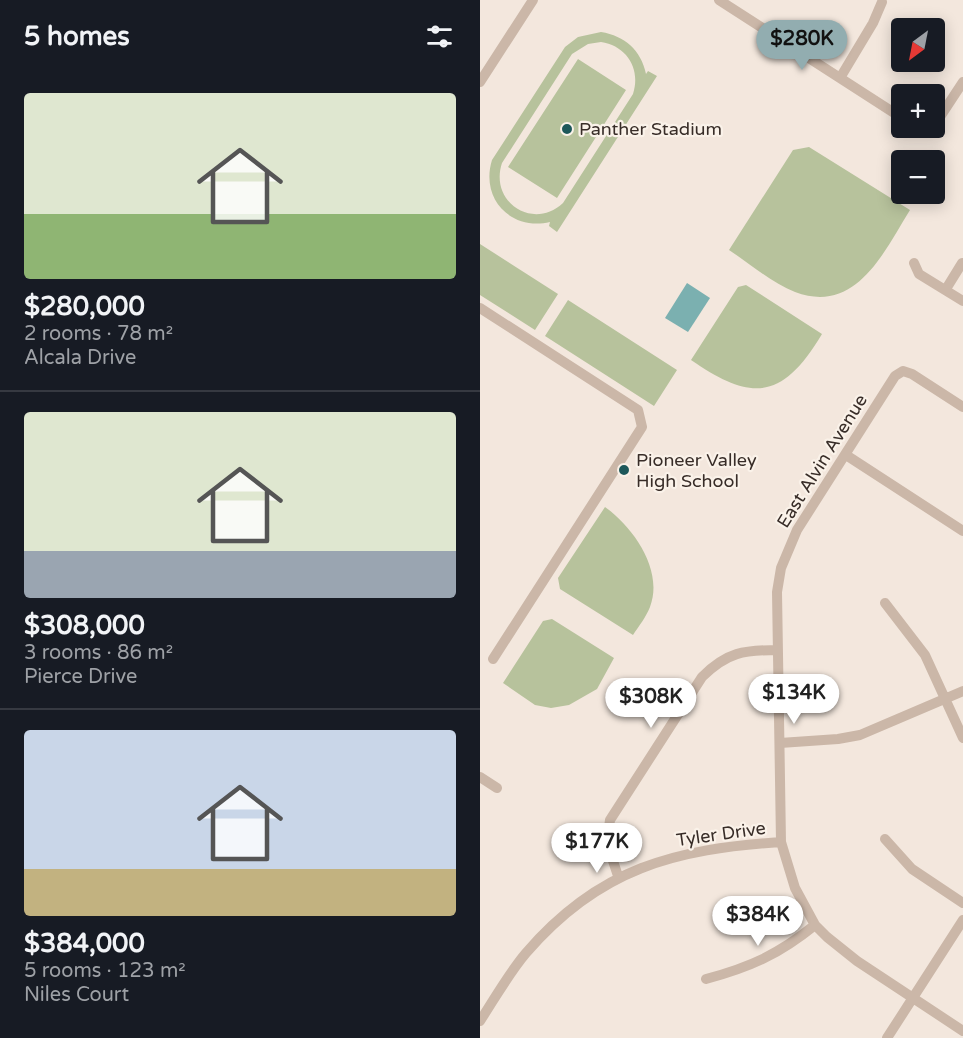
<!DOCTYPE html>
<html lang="en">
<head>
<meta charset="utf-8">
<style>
	:root { --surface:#171b24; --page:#20242c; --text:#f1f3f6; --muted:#9ea1a6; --line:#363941; --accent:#92adb0 }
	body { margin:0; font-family:"Varela Round",sans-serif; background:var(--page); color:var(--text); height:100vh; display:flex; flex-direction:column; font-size:22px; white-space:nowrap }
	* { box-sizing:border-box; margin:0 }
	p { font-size:20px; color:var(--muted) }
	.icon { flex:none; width:33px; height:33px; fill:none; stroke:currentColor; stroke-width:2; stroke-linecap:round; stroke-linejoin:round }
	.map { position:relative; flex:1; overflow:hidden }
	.sheet { display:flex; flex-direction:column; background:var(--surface); width:480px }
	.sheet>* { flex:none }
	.needle { width:39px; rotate:212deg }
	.controls { position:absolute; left:411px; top:18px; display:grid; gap:12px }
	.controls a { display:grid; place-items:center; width:54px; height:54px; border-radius:6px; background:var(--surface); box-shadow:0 3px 15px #0003; font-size:30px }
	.price { position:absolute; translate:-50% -51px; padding:0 14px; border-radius:21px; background:#fff; color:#222; font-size:20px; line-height:39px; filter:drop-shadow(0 2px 3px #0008) }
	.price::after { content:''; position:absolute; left:50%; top:36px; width:18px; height:14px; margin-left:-9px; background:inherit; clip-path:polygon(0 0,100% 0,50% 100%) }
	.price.current { background:var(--accent); color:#111 }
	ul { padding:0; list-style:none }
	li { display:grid; align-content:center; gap:12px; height:318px; padding:0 24px }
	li+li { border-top:2px solid var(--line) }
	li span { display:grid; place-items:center; height:186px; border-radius:6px; color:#555 }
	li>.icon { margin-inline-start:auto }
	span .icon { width:108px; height:108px; fill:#fffc; stroke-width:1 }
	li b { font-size:26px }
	h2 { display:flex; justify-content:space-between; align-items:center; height:72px; padding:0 24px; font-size:26px }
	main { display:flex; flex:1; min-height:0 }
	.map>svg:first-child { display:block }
</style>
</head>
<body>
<main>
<section class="sheet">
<h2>5 homes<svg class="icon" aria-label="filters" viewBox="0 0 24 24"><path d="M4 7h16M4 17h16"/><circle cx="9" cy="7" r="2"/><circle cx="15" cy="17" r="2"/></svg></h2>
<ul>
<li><span style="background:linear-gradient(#dfe7d0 65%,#8fb573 0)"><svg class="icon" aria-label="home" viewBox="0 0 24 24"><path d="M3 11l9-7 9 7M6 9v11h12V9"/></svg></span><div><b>$280,000</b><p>2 rooms · 78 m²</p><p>Alcala Drive</p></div></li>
<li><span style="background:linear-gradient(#dfe7d0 75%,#9aa5b1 0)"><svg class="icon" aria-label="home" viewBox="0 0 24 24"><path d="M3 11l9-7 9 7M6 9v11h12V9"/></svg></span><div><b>$308,000</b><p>3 rooms · 86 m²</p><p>Pierce Drive</p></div></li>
<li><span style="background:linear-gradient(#c9d6e8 75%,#c2b280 0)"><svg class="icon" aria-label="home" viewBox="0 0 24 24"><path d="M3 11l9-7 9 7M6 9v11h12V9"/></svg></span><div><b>$384,000</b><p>5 rooms · 123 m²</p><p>Niles Court</p></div></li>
</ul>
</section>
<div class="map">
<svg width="483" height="1038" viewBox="0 0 483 1038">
	<rect width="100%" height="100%" fill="#f3e7dd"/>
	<!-- green -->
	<path fill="#b7c29c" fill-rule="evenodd" d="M121,32C145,36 161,50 166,74L168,71L177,76L77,232L69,226L70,222C31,231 0,199 12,160L85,47L98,37ZM121,42C147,46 161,69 153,94L83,203C53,231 9,202 22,163L92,54L108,44Z
		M98,59L146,90L77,198L28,167Z
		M329,147L430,210C404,252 376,315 315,292C292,283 269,263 249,250L313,150Z
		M0,244L78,294L55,330L0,295Z
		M266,285L342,334C303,399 273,403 211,360L258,287Z
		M88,300L197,370L174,406L65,336Z
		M125,507C153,527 184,570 170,607C166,617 159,626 153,635L80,589L78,578Z
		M72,619L134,658L117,689L89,705L71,708L55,705L23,683L63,621Z"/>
	<!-- water -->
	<path fill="#7bb0b0" d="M207,283L230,298L208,332L185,318Z"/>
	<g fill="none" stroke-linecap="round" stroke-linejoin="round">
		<!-- minor -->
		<path stroke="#cbb7a8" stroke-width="10" d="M239,0L422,118
			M360,78L393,23L402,2
			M0,82L53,0
			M454,126L483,82
			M437,128L446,131L452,128
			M434,263L439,274L483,301
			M466,289L482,263
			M0,308L158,410L162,427L13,659
			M483,407L432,374L423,371L415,376L317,530L301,568L297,592L301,842L315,888L335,925L347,937L377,961L483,1031
			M366,455L483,531
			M405,603L445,655L483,738
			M300,743L358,739L380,735L483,691
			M0,777L17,788
			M405,839L432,869L483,903
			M138,876L127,843L130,820L222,677C247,652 264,650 298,650
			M226,979C271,967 299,954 335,925
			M0,1021C15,998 29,973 46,953C119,868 195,849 301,842
			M407,1038L483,920"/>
	</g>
	<!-- markers -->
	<g fill="#1d585a" stroke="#faf2e9" stroke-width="2">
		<circle cx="87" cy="129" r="6"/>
		<circle cx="144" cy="470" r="6"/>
	</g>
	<g text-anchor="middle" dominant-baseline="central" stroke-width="4.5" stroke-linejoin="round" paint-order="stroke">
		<!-- poi labels -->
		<g font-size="18" fill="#382d28" stroke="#faf2e9" text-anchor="start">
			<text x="99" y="129">Panther Stadium</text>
			<text x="156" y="460">Pioneer Valley<tspan x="156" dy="21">High School</tspan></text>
		</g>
		<!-- street labels -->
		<g font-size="18" fill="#382d28" stroke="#faf2e9">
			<text transform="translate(342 461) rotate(-58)">East Alvin Avenue</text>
			<text transform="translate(241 834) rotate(-8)">Tyler Drive</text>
		</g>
	</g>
</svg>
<div class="controls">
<a><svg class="needle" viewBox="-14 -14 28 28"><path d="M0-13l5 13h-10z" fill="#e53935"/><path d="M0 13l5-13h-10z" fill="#9ea1a6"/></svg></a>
<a>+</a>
<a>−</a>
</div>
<b class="price current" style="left:322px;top:71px">$280K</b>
<b class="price" style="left:314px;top:725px">$134K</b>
<b class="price" style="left:171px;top:729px">$308K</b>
<b class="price" style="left:117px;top:874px">$177K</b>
<b class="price" style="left:278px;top:947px">$384K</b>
</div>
</main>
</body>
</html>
